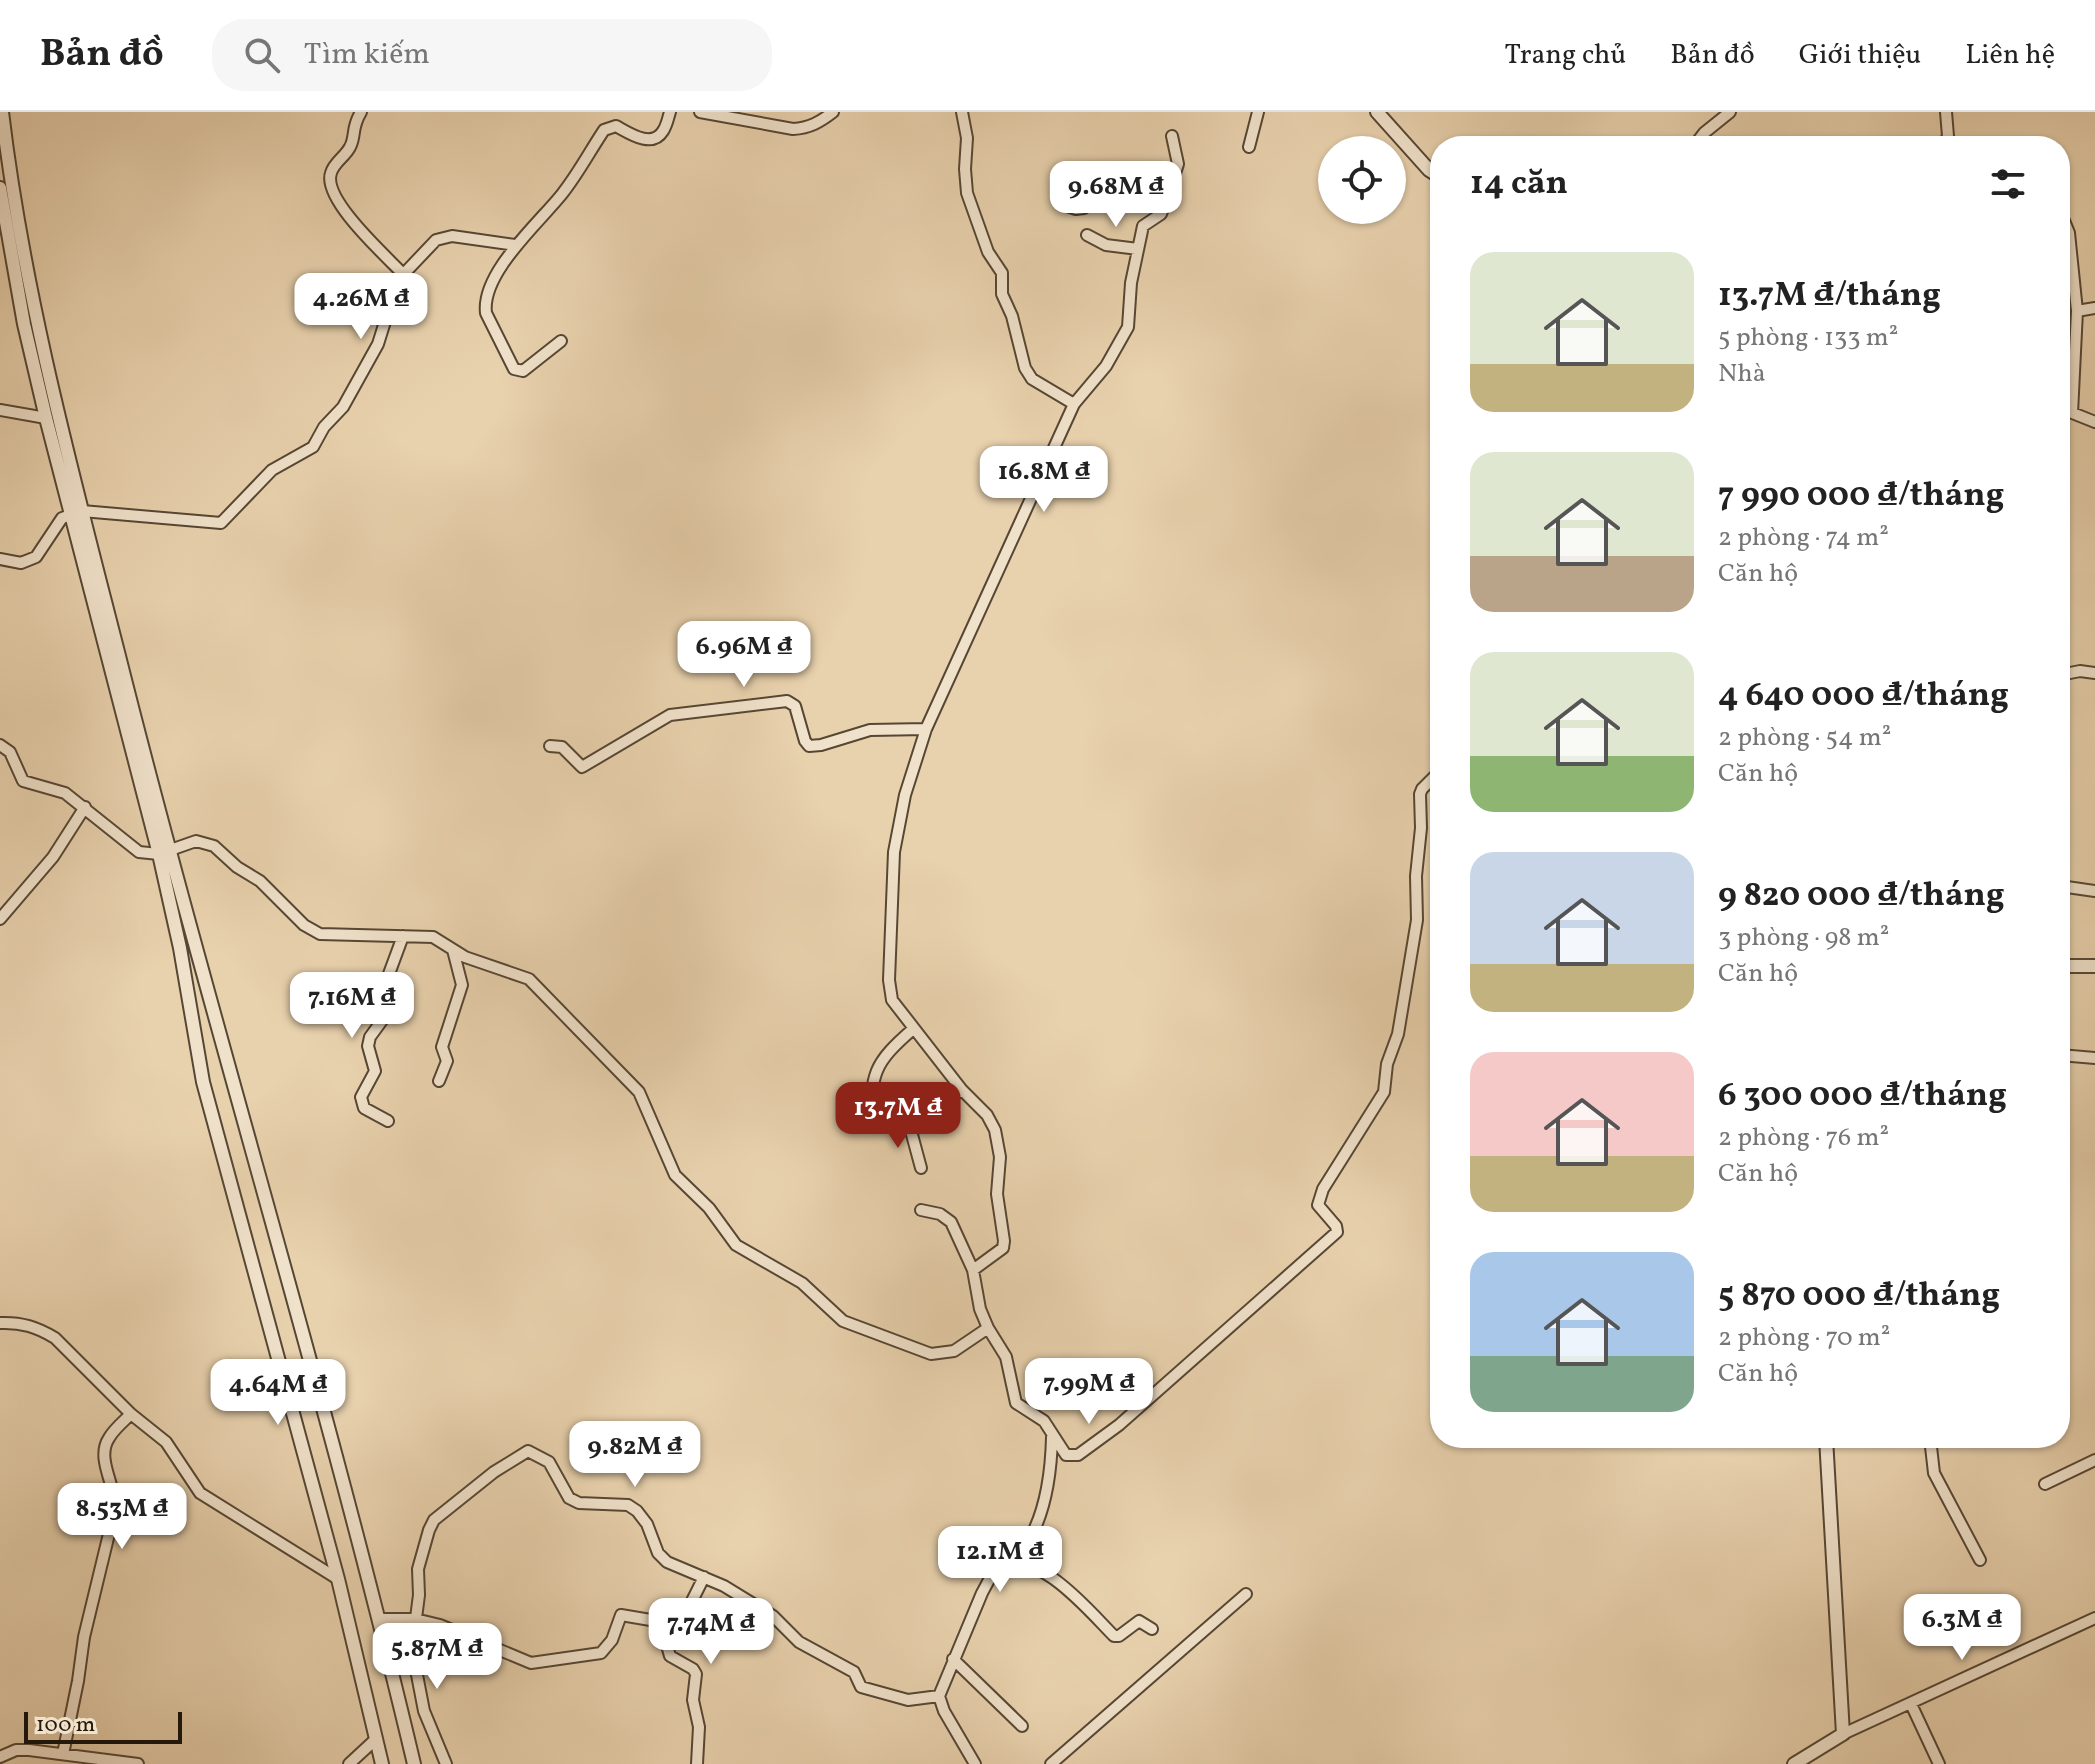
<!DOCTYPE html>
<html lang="vi">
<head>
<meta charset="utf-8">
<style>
	:root { --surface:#fff; --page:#f6f6f6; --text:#222; --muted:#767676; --line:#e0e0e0; --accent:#8f2418 }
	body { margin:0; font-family:Vollkorn,serif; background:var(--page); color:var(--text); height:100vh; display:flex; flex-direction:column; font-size:30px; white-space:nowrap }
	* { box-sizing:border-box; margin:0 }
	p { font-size:26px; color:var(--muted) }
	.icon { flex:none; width:44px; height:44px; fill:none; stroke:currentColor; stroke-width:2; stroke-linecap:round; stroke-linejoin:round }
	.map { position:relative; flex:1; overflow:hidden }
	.details { position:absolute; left:1430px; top:24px; width:640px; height:1312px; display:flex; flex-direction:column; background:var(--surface); border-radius:32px; box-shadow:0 2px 6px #0004 }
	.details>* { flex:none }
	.fabs { position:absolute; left:1318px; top:24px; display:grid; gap:16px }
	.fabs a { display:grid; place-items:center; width:88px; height:88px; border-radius:50%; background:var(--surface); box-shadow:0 2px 6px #0004; font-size:40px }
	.scale { position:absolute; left:24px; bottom:20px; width:158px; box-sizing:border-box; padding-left:8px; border:4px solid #25190c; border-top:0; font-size:22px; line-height:28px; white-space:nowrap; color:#25190c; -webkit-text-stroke:6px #f0e1ca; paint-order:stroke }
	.price { position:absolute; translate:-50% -68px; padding:0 18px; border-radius:16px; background:#fff; color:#222; font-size:26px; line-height:52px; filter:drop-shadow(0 2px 4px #0008) }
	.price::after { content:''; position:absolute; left:50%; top:48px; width:24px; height:18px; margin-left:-12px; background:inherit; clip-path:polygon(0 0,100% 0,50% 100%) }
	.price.on { background:var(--accent); color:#fff }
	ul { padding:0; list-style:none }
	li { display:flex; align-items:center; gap:24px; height:200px; padding:0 40px }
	li span { display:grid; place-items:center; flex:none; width:224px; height:160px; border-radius:24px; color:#555 }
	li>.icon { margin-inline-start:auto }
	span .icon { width:96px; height:96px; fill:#fffc; stroke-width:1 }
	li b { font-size:34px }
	h2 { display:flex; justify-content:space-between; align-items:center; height:96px; padding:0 40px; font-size:34px }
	header { display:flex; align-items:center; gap:48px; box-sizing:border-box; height:112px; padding:0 40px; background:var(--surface); border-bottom:2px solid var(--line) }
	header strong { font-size:38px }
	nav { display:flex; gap:44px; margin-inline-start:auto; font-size:28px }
	.search { width:560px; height:72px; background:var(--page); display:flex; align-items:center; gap:20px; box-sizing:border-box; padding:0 28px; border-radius:32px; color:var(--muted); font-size:30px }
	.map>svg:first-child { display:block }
</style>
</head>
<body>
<header>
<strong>Bản đồ</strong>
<div class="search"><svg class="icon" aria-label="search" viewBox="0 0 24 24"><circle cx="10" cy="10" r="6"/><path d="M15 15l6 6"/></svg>Tìm kiếm</div>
<nav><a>Trang chủ</a><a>Bản đồ</a><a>Giới thiệu</a><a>Liên hệ</a></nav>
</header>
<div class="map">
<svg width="2095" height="1652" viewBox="0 0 2095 1652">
	<rect width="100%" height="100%" fill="#e8d1ad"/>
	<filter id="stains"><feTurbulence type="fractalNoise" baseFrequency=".0025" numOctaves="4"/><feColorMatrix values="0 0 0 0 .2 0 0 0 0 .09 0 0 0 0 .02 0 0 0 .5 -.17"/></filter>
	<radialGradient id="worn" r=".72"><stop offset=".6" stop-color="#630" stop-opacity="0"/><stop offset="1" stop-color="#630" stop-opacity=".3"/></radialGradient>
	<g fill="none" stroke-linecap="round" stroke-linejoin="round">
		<!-- minor casing -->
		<g stroke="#564734" stroke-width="14">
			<path id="minor" d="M361,0C351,16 356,24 350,35C345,45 334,50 331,61C322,87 385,143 402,161
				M700,0L793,17C810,16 820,10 833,0
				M962,0L967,26L965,57L967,81L988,140L1002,161V182L1012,204L1025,256L1032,267L1074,292
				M1172,24L1178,52L1165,92L1161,102L1143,114L1131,171L1128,215L1106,254L1074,292L926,617L905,683L894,740L889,868L892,888L962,978L987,1003L995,1018L1000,1045L997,1082L1004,1129L1003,1136L973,1158L980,1197L988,1216L1006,1245L1016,1291L1044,1309L1066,1343H1078L1119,1313L1337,1120L1336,1114L1318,1093L1323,1077L1384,980L1387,952L1398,922L1417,808L1416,764L1421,716L1420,682L1422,677L1440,659
				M1694,34L1704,21L1730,0
				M1943,34L1948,24L1946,0
				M1249,35L1258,0
				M1064,93L1076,97L1084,96L1095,77L1101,75L1165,92
				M2060,99L2069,121L2077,199
				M1087,123L1106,133L1138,137
				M561,229L523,259L514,257L486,201C481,161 539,111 562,82C578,62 590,39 604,18L616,14C629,21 652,37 663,19C667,13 668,6 670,0
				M2060,296L2095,310
				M0,298L46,306
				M2072,301L2077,199L2095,196
				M0,447L21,451L36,445L62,406L82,399L221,411L272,358L313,335L324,315L343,295L378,232L398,168L436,128L452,124L515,133
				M2060,563L2080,559L2095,561
				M0,633L10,640L23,669L65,681L139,740L159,742L196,729L214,734L237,755L260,769L304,813L320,822L433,825L465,845L529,867L639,980L675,1063L709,1096L736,1133L802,1171L843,1209L931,1242L954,1239L988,1216
				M550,634L562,635L582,655L670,603L787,589L795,594L805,629L809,634L821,633L870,618L926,617
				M2060,774L2095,779
				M0,807L53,745L85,695
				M2060,943L2095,946
				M439,969L447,949L442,935L462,873L453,838
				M388,1009L364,996L361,985L375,959L368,934L370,925L386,903V870L403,824
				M871,1014C871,961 873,952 913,917
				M921,1056L911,1019L913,1008L962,978
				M921,1098L940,1102L951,1110L973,1158
				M0,1211C21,1210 37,1215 55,1226L131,1302L166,1330L200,1381L338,1467
				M1930,1326L1934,1361L1980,1448
				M2045,1372L2095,1348
				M1013,1449C1044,1418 1051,1367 1052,1325
				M379,1507H415L440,1513L531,1551L601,1541L612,1528L621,1503L680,1513
				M953,1547L1022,1614
				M1911,1592L1939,1652
				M1843,1622L2095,1506
				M63,1642L78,1569L84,1525L115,1397C117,1375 95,1347 109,1326C114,1317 124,1309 131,1302
				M0,1645L16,1638H29L138,1652
				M349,1652L376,1627
				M446,1652L424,1599L412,1537L419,1483L418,1457L429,1418L434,1408L494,1360L528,1339L549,1350L569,1386L579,1391L628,1393L637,1399L647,1412L658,1441L667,1450L724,1474L773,1504L799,1530L854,1560L861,1575L908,1588L939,1584
				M697,1652L699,1615L693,1588L696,1562L693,1557L670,1544L668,1537L704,1465
				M975,1652L944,1599L939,1584L982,1481L997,1453C1039,1437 1088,1498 1114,1524H1119L1139,1509L1152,1517
				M1051,1652L1246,1482"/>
		</g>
		<!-- tertiary casing -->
		<g stroke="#564734" stroke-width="16">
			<path id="tertiary" d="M2,0C24,184 73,364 119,544C212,914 326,1280 414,1652
				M1377,0L1429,58L1440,65
				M0,76L24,212L46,306L159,742L180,836L203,970L338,1467L382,1652
				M2060,854H2095
				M1794,1652L1843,1622L1826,1326"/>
		</g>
		<!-- minor -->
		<use href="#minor" stroke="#f0e1ca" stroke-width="10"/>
		<!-- tertiary -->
		<use href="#tertiary" stroke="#f0e1ca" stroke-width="12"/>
	</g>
	<rect width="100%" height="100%" filter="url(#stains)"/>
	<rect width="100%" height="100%" fill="url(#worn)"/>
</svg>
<div class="fabs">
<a><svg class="icon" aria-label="locate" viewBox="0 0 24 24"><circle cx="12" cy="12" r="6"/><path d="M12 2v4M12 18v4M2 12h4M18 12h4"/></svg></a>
</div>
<div class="scale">100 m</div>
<b class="price" style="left:1116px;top:117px">9.68M ₫</b>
<b class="price" style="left:361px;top:229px">4.26M ₫</b>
<b class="price" style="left:1044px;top:402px">16.8M ₫</b>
<b class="price" style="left:744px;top:577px">6.96M ₫</b>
<b class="price" style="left:352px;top:928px">7.16M ₫</b>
<b class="price on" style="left:898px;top:1038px">13.7M ₫</b>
<b class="price" style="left:1089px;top:1314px">7.99M ₫</b>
<b class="price" style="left:278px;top:1315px">4.64M ₫</b>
<b class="price" style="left:635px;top:1377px">9.82M ₫</b>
<b class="price" style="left:122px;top:1439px">8.53M ₫</b>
<b class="price" style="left:1000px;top:1482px">12.1M ₫</b>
<b class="price" style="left:1962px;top:1550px">6.3M ₫</b>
<b class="price" style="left:711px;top:1554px">7.74M ₫</b>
<b class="price" style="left:437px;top:1579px">5.87M ₫</b>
<section class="details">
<h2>14 căn<svg class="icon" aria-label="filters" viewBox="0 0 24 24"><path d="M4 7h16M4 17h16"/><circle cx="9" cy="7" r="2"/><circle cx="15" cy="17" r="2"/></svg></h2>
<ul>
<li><span style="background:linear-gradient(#dfe7d0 70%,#c2b280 0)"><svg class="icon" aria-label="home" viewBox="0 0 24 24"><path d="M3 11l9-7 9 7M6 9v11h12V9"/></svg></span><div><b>13.7M ₫/tháng</b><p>5 phòng · 133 m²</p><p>Nhà</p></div></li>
<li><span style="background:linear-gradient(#dfe7d0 65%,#b9a48a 0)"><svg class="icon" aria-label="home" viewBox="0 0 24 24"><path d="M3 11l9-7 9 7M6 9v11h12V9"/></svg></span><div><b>7 990 000 ₫/tháng</b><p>2 phòng · 74 m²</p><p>Căn hộ</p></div></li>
<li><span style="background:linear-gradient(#dfe7d0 65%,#8fb573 0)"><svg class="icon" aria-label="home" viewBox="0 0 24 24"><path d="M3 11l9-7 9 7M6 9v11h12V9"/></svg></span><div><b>4 640 000 ₫/tháng</b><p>2 phòng · 54 m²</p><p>Căn hộ</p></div></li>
<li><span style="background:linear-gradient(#c9d6e8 70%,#c2b280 0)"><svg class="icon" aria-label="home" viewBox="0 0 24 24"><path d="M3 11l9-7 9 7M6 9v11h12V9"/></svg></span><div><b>9 820 000 ₫/tháng</b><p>3 phòng · 98 m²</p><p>Căn hộ</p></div></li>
<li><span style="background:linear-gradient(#f6c9c9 65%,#c2b280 0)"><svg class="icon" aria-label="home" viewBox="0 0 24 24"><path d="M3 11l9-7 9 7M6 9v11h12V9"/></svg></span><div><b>6 300 000 ₫/tháng</b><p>2 phòng · 76 m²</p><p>Căn hộ</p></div></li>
<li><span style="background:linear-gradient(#a9c7e8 65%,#7fa58c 0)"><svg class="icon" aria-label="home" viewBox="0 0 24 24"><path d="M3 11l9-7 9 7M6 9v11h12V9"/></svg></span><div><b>5 870 000 ₫/tháng</b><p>2 phòng · 70 m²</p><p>Căn hộ</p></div></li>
</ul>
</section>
</div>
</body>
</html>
